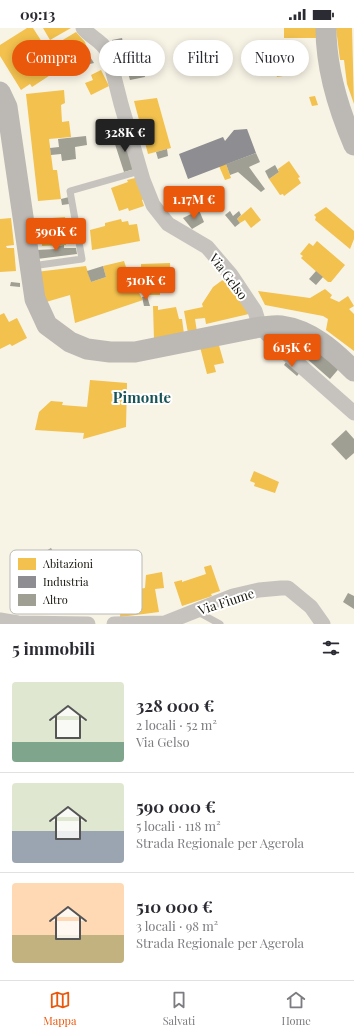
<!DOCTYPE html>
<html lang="it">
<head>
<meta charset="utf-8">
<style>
	:root { --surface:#fff; --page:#f2f2f3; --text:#2b2b33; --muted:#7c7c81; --line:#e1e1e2; --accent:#ea580c }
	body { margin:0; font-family:"Playfair Display",serif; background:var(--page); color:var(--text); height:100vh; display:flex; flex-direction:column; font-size:15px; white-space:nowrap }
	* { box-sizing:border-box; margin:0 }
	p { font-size:13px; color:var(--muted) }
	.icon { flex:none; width:22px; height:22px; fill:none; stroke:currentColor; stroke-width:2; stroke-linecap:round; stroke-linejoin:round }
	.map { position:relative; height:596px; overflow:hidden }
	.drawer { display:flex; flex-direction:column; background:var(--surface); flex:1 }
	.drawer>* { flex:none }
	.guide { position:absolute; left:12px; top:12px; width:330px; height:36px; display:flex; gap:8px }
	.price { position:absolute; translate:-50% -34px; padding:0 9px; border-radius:4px; background:var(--accent); color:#fff; font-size:13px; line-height:26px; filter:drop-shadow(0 1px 2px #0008) }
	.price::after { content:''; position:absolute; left:50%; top:24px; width:12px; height:9px; margin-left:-6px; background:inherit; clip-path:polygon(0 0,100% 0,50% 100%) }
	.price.active { background:#222; color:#fff }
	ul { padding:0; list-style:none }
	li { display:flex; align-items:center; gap:12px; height:100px; padding:0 12px }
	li+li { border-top:1px solid var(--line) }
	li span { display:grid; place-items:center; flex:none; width:112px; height:80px; border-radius:4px; color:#555 }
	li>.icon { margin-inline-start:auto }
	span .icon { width:48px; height:48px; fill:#fffc; stroke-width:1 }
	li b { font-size:17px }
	h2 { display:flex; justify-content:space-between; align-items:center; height:48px; padding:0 12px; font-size:17px }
	.chip { padding:0 14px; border-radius:18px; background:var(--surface); box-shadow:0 2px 10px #0003; font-size:14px; line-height:36px }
	.chip.active { background:var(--accent); color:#fff }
	.status { display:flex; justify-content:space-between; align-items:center; height:28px; padding:0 20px; background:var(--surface); direction:ltr }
	.status svg { height:11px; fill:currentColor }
	.dock { display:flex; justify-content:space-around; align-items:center; height:56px; border-top:1px solid var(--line); background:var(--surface); font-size:11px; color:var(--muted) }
	.dock a { display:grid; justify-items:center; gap:2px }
	.dock .active { color:var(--accent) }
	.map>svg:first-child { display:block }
</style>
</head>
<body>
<div class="status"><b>09:13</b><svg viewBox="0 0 49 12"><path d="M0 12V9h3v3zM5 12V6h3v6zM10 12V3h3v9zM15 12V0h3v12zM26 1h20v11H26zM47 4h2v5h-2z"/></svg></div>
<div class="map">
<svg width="354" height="596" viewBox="0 0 354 596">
	<rect width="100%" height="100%" fill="#f7f3e5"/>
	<!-- homes -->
	<path fill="#f2c14e" d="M27,0H33L42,14L31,22L26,15L20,19L28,32L48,19L58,36L52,40L55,44L32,59L30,56L21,62L0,28V17Z
		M43,0H71L50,12Z
		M284,0H317V10H284Z
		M336,0H352L354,76L347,56L344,32H340Z
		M76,4L85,14L89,27L82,31L83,33L70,39L56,16Z
		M300,36L302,45L277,49L275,39Z
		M101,42L109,58L91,67L85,55L93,52L91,47Z
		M64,62L65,75L61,77L62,94L69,93L71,109L49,111L53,142H57L61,171L38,173L26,66Z
		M315,68L318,77L312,78L309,69Z
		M157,70L171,120L148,126L134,73Z
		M289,133L300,149L298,150L301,155L284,168L283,166L280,167L269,151L279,144L278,141Z
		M226,136L231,150L225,152L219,138Z
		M135,150L144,171L142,172L144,178L129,183L128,180L119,183L111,160L128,154L127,152Z
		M251,179L261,192L251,200L245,192L240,195L237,191Z
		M326,179L354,203V211L350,221L315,192L316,189L314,187Z
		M65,189L66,217L42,218L40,191Z
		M11,190L14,217L6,218L7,220H14L16,243L0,244V191Z
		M121,191L122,194L128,193L129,197L137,196L140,213L92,222L90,202L105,198V195Z
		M317,213L345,237L331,254H328L301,230L303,228L300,226L309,215L313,218Z
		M124,233L131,254L123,256L125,263L135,258L143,272L75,295L70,267L46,274L36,244L86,238L91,254L106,249L103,238Z
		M170,235L171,257L160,258V267H148V256H144V250H141V236Z
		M228,248L237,271L242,268L253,285L206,296L205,290L195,291L197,304L188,305L184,283L203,279L202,276L213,259Z
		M325,261L332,267L330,270L339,274L348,268L354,278L349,281L354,286V323L326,302L328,291L323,288L265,277L258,263L310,270Z
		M153,278H158V282L176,279L179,291H182L184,306L154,312Z
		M4,285L9,294L17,290L27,310L12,318L10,316L0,321V287Z
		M218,314L224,335L214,337L216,344L207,346L200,319Z
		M90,352L127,355L126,399L83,411L84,405L35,402L39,384L51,373L63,374L62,377L87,379Z
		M254,443L279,454L275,465L254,458L255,455L250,453Z
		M211,537L220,563L211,566L212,568L182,578L174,554L182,552V554L206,546L204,539Z
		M162,544L164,560L155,561L159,584L120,589L122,564L145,560L146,547Z"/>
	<!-- industry -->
	<path fill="#8d8d92" d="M247,101L256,125L188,151L179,126L223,109L225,113L234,102Z"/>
	<!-- building -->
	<path fill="#a09f94" d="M122,10L125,24L129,26L130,33L116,36L112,12Z
		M265,24L270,25L269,33H263Z
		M89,27L94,35L86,37L82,31Z
		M141,30L145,49L130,52L128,45L132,44L131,37L134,31Z
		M126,105L138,140L124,144L113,110Z
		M86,108L87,117L75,119L76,131L62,133L61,126L51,127L50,120L59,119L58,111Z
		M167,121L168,128L158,131L156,124Z
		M256,125L260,134L249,139L265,161L261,164L238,144L230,147L226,136Z
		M275,137L279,144L269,151L265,143Z
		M69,169V176L62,177L61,171Z
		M199,182L204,194L192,201L183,190Z
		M230,183L233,188L239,183L241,187L237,191L240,195L235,199L225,187Z
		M72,192L74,201L65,203V193Z
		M64,217V220H76L77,226L37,231L36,222L57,221V218Z
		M103,238L106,249L91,254L87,243Z
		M316,243L323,249L316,257L309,251Z
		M11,254L20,255V259L10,258Z
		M147,268L150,278H144L142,269Z
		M315,315L342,337L330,351L305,329Z
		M288,331L301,343L297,348L284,337Z
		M346,402L354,411V425L346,432L331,416Z
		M51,520L56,528L46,533L42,525Z
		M348,565L354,568V581L343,574Z"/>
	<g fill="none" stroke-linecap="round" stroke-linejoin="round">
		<!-- lane -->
		<path stroke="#c6c3be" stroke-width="7" d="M32,238L82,231L70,163L140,143
			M198,584L220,596"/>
		<!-- street -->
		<path stroke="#c6c3be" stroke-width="15" d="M83,0C91,10 103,13 108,25L121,76L143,152L153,177L168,196L207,219L231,247L255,283L260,299L285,324L354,385
			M0,592L18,595L88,596
			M114,596L165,595L233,568L259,562L281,560H288L311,579L323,596"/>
		<!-- secondary -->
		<path stroke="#bcb8b4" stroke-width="21" d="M326,0C326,40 338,80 354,117
			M0,64L7,79L35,271L47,297L70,314L87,321L110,324H135L260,299C266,299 274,297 281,298C311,302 334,323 354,343"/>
	</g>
	<g text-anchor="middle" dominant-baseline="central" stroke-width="4" stroke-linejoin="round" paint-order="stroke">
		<!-- street labels -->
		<g font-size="13" fill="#17150c" stroke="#fff">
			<text transform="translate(229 248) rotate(53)">Via Gelso</text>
			<text transform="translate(226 573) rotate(-18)">Via Fiume</text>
		</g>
		<!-- quarter labels -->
		<g font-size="15" font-weight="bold" fill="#175357" stroke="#fff">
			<text x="142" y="369">Pimonte</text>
		</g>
	</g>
	<!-- legend -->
	<rect x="10" y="522" width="132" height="64" rx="6" fill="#fff" stroke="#b9b9b6" stroke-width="1"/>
	<rect x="18" y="530" width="18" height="12" fill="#f2c14e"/>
	<rect x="18" y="548" width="18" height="12" fill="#8d8d92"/>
	<rect x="18" y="566" width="18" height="12" fill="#a09f94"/>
	<g font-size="11" fill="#17150c">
		<text x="43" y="540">Abitazioni</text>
		<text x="43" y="558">Industria</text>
		<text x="43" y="576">Altro</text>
	</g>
</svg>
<b class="price active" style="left:125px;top:125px">328K €</b>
<b class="price" style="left:194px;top:192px">1.17M €</b>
<b class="price" style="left:56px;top:224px">590K €</b>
<b class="price" style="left:146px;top:273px">510K €</b>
<b class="price" style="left:292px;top:340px">615K €</b>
<div class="guide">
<a class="chip active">Compra</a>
<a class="chip">Affitta</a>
<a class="chip">Filtri</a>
<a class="chip">Nuovo</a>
</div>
</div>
<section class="drawer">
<h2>5 immobili<svg class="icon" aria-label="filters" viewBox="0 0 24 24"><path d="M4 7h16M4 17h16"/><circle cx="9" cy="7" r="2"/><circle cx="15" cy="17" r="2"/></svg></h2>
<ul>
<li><span style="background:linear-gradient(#dfe7d0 75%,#7fa58c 0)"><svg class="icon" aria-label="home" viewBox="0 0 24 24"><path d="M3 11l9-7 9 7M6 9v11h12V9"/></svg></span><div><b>328 000 €</b><p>2 locali · 52 m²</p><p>Via Gelso</p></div></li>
<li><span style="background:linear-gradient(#dfe7d0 60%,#9aa5b1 0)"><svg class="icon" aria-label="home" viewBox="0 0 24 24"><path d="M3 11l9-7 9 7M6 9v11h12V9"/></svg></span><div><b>590 000 €</b><p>5 locali · 118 m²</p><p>Strada Regionale per Agerola</p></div></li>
<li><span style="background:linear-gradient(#ffd9b3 65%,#c2b280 0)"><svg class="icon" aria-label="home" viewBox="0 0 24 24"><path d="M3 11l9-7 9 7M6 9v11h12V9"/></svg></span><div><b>510 000 €</b><p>3 locali · 98 m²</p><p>Strada Regionale per Agerola</p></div></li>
</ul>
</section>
<nav class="dock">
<a class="active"><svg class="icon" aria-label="map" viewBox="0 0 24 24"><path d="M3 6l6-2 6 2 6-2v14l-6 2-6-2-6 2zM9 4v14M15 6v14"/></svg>Mappa</a>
<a><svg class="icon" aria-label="saved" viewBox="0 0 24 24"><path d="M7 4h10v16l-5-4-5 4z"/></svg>Salvati</a>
<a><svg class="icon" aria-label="home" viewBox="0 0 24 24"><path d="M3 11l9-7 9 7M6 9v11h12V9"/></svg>Home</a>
</nav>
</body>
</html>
